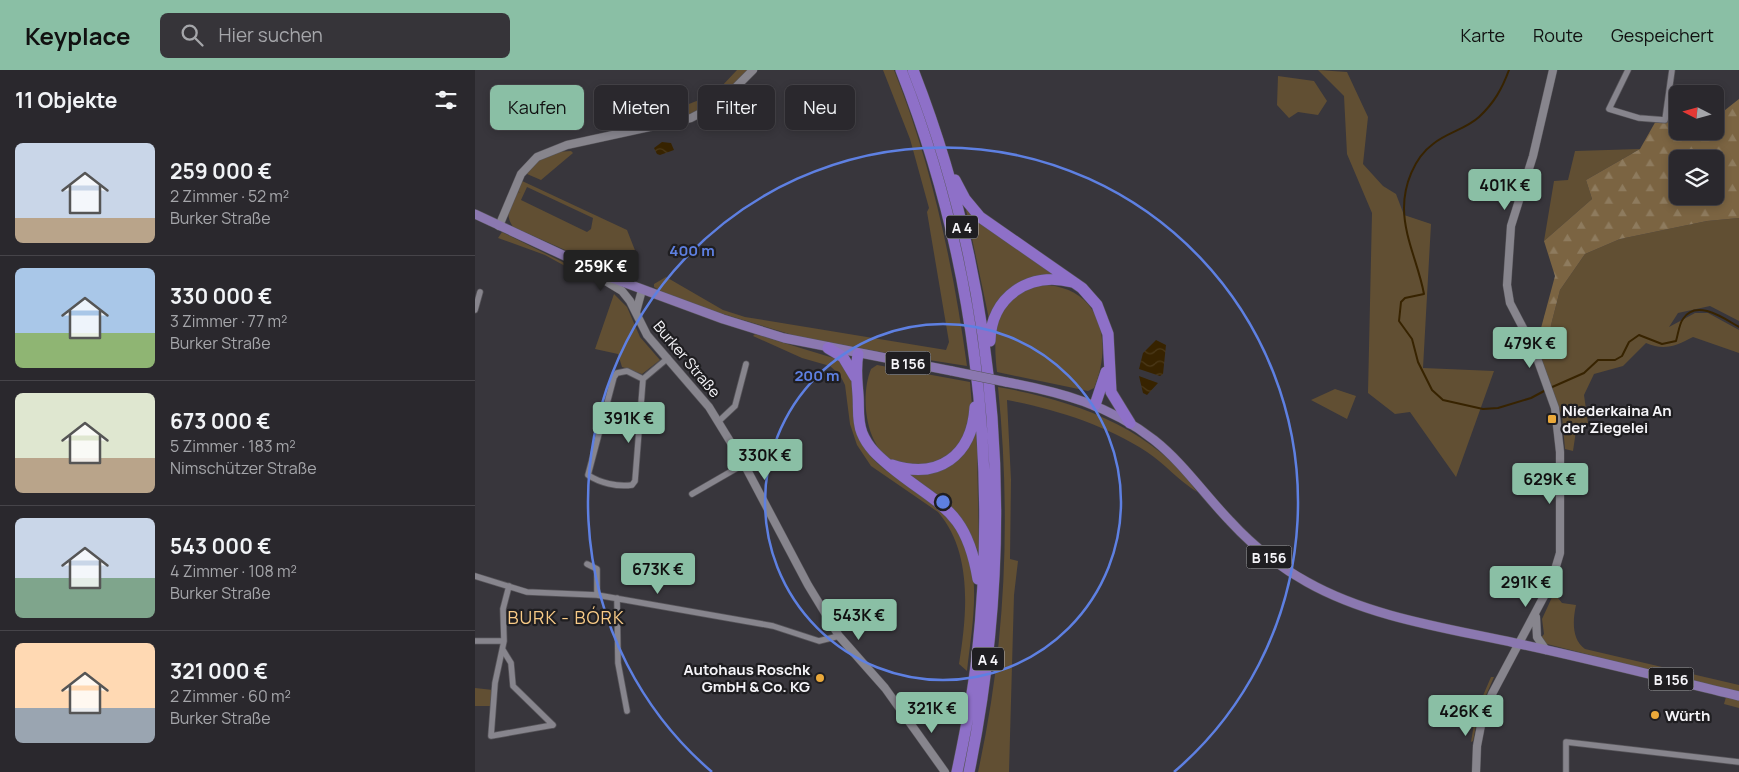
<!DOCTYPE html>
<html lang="de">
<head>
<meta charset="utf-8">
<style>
	:root { --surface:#2a282d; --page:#363439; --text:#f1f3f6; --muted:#a5a6aa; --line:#464449; --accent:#8abfa5 }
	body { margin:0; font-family:Manrope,sans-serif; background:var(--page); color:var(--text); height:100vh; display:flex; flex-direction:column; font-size:19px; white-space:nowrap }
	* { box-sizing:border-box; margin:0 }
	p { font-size:16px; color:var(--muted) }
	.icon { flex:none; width:28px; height:28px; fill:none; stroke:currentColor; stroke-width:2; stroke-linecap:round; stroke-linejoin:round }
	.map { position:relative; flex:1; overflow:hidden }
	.panel { display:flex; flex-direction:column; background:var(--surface); width:475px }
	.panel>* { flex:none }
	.top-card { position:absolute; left:15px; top:15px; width:475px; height:45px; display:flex; gap:10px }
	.needle { width:32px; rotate:276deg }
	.controls { position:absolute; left:1194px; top:15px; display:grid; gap:10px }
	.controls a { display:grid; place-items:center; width:55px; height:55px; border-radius:8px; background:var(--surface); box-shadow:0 2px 8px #0003,0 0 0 1px var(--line); font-size:25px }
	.price { position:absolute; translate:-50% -42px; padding:0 11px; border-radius:5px; background:var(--accent); color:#111; font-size:16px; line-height:32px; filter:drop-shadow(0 1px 2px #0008) }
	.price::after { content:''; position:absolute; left:50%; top:30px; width:15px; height:11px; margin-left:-8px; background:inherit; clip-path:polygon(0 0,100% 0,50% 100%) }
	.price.current { background:#222; color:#fff }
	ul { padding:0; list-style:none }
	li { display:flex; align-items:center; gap:15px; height:125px; padding:0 15px }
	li+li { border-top:1px solid var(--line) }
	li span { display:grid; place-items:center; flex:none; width:140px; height:100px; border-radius:8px; color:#555 }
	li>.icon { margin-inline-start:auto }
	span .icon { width:60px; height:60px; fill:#fffc; stroke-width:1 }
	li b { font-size:21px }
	h2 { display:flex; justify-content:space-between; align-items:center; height:60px; padding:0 15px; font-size:21px }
	.tag { padding:0 18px; border-radius:8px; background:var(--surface); box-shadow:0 2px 8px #0003,0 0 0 1px var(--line); font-size:18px; line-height:45px }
	.tag.current { background:var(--accent); color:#111 }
	header { display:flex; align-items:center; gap:30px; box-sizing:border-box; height:70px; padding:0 25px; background:var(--accent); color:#111 }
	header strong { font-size:24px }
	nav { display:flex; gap:28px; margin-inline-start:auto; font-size:18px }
	.search { width:350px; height:45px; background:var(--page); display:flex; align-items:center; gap:12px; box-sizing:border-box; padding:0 18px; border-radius:8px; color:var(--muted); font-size:19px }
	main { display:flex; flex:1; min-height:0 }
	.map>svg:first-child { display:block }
</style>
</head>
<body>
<header>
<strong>Keyplace</strong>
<div class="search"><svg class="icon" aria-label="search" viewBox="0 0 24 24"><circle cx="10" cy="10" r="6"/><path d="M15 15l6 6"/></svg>Hier suchen</div>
<nav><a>Karte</a><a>Route</a><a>Gespeichert</a></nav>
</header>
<main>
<section class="panel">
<h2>11 Objekte<svg class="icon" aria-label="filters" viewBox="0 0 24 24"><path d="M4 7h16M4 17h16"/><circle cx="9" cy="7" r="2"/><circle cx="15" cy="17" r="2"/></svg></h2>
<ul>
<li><span style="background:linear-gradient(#c9d6e8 75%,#b9a48a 0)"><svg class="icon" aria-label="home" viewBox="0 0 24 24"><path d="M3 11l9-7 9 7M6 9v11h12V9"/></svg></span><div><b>259 000 €</b><p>2 Zimmer · 52 m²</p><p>Burker Straße</p></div></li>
<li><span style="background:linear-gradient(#a9c7e8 65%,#8fb573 0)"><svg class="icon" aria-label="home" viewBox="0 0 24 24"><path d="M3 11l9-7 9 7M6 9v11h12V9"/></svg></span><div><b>330 000 €</b><p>3 Zimmer · 77 m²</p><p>Burker Straße</p></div></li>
<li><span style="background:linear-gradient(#dfe7d0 65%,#b9a48a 0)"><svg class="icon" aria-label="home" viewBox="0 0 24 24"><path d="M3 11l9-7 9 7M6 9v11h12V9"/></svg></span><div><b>673 000 €</b><p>5 Zimmer · 183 m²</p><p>Nimschützer Straße</p></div></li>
<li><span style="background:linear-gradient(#c9d6e8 60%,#7fa58c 0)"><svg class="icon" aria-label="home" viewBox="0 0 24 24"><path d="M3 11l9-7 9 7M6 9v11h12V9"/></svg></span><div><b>543 000 €</b><p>4 Zimmer · 108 m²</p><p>Burker Straße</p></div></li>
<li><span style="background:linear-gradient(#ffd9b3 65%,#9aa5b1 0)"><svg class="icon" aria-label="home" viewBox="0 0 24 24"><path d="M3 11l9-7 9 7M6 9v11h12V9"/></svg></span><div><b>321 000 €</b><p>2 Zimmer · 60 m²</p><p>Burker Straße</p></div></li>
</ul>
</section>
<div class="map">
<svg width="1264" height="702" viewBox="0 0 1264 702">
	<defs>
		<pattern id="forest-firs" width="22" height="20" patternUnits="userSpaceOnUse" patternTransform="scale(1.25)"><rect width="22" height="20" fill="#7b6442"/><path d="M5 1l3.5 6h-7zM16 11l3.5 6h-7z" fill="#8e7b5e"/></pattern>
		<pattern id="water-waves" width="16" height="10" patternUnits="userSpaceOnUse" patternTransform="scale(1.25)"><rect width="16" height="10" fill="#372300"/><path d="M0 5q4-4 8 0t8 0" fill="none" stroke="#4b3919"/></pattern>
	</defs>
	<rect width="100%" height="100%" fill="#38363c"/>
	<!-- grass -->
	<path fill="#614f33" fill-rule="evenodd" d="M262,0H277L245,33L228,42L133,66L224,30L245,18Z
		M408,0H419C457,95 478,195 492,296L422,285L321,266L245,243L189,223L179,217V214L191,207L248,240L270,247L471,280L474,272L452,142L454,138L435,69Z
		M843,0L872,2L893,47L888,94L908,116L921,124L929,145L956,154L948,298L1019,301L981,407L935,342L920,344L893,323L897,143L872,84L869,26Z
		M803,6L839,11L852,31L843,45L823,42L814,48L802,35Z
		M1165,79L1111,110L1117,129L1069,171L1079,111L1093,110L1100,81Z
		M96,81L98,83L66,110L52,104V101L64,89L80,82Z
		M45,110L152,160L163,188L156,209L38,157C29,144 35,134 40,121L46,123L40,120ZM52,117L118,148L116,159L112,162L46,130Z
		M485,123L486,126L590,207C549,206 533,212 514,249L490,135H487Z
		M1264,148V251L1235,236L1203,243L1194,257L1220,243H1233L1264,260V283L1218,267C1201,276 1189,281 1171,273L1148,296L1119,304L1109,325L1113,353L1102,354L1098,381L1090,379L1087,346L1067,290L1085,220L1110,184L1145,169L1232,151Z
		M27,162L130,213L119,212L70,185L23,168Z
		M566,215C625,215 639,271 619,318L613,321L522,302C519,276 517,238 544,223C551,219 559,217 566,215Z
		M139,224L152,237L165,267L185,290L167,304L147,297L143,284L120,279Z
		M280,264L365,290L375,301L386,372C397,395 421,407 442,421C454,429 482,454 488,466C507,508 497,556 492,601L484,594C492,544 498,483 463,442L396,396L382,375L375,354L370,315L365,305L355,296L327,288L278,266Z
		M402,295L495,312L497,335L485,378L448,398C438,396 426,395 417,391C390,375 385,326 396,299Z
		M523,317C597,330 678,357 722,422C704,411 690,394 672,382C631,355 579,339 532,330L536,410L535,489L543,491L539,525L534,702H503C531,576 536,445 523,317Z
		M860,319L881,326L872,349L836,330Z
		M499,363H501L502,379L504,483L495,465L426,400L457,402Z
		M1079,523L1087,533L1101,535C1098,549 1096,569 1110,579L1264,615V623L1072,574L1066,568L1069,564L1067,549Z
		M1016,607H1019L1004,641L998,671L996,672L1001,642Z
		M0,618L18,620L17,636H0Z
		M1251,627L1264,630V638L1249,634Z"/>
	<!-- forest -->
	<path fill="url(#forest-firs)" fill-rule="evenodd" d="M1264,29V148L1232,151L1145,169L1110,184L1085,220L1067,290L1062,273L1080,206L1069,171L1117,129L1111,110L1165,79L1182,49L1202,52V61H1240V48ZM1202,89H1240V126H1202Z"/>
	<!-- water -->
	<path fill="url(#water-waves)" d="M187,72L196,73L199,80L185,85L182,84L179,78Z
		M681,270L691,275L688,304L685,306L664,299L668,283Z
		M664,306L683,313L672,325L668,323Z"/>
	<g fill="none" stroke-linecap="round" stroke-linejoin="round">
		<!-- stream -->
		<path stroke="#372300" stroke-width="2" d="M1034,0C1027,19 1019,33 1004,47C991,59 971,63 958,74C939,88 929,115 929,138C929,167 944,196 949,224L930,228L926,232L924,251L937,269L943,292L957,320L968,330L1008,339L1023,338L1056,328L1071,320
			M1075,318L1109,303L1123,290H1140L1147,286L1154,272L1164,265L1187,274L1201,271C1203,265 1204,254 1208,249C1221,228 1250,249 1264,257"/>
		<!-- minor casing -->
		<g stroke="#57555a" stroke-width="7">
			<path id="minor" d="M1153,0L1134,39L1164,48L1190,50L1197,0
				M0,240L5,222
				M168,309L152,301L142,303L139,307L113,405C125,413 142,417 157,415L160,411L168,309L193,288
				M244,351L260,336L271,294
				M217,424L269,394
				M112,494L122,499V525
				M0,506L52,522L122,525L298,556L344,571L364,566
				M34,516L28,539L29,571L20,613L16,666L78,655
				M142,528L143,593L152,641
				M0,571H29
				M28,580L36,593L38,616L78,655
				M1091,702V672L1264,692"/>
		</g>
		<!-- tertiary casing -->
		<g stroke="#57555a" stroke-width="9">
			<path id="tertiary" d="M24,156L46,104L62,87L92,75L216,48L245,33L278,0
				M106,196L147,221L155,231L172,265L234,337L269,394L333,515L364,566L410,618L470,702
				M161,242L167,220
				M1061,547L1062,567L1071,580
				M1001,702L1002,676L1008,645L1017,624L1076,513L1085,483V382L1080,338L1058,277L1035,233L1032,215L1036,156L1058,86L1078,0"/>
		</g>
		<!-- primary casing -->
		<g stroke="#57555a" stroke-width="10">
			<path id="primary" d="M0,144L137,208L248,249L309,268L477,301
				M531,312C585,322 635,335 679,370C708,393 729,424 755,451C777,475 803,496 832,512C894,547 971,558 1040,573C1115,589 1189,608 1264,626"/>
		</g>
		<!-- motorway casing -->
		<g stroke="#57555a" stroke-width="12">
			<path id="motorway" d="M426,0C499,185 524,389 502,587C498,625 490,664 482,702
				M438,0C526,224 542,468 494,702
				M480,110L490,129L505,147L607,218L622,235L633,264L636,322L655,353
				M515,271C516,227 554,201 597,212
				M353,278L368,287L380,307
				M383,284C380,299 382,310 383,325C384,338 382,351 387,363C393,378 404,387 416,397C465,437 491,438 503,509
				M620,335L631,302
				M417,395C463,410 497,386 500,337"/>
		</g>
		<!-- minor -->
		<use href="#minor" stroke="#87858d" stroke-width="5.5"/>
		<!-- tertiary -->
		<use href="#tertiary" stroke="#87858d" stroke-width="8"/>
		<!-- primary -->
		<use href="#primary" stroke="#8b78b0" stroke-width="9"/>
		<!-- motorway -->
		<use href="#motorway" stroke="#8e70c8" stroke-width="11"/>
		<!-- primary-bridge casing -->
		<g stroke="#57555a" stroke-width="10" stroke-linecap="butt">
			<path id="primary-bridge" d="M477,301L531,312"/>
		</g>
		<!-- primary-bridge -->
		<use href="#primary-bridge" stroke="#8b78b0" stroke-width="9"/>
	</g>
	<!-- distance rings -->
	<g fill="none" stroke="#5e80e2" stroke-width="2.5">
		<circle cx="468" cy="432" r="178"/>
		<path d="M237 702A355 355 0 1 1 699 702"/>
	</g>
	<!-- markers -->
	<g fill="#eba93a" stroke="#1f1e21" stroke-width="2">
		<rect x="1072" y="344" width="10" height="10" rx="2.5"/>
		<circle cx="345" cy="608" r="5"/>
		<circle cx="1180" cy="645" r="5"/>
	</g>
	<g text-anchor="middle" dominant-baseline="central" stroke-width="4.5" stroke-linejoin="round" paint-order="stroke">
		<!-- shield labels -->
		<g fill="#1f1e21" stroke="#b5b4b8" stroke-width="1">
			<rect x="471" y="145.5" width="32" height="23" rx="4"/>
			<rect x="410.5" y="281.5" width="45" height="23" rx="4"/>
			<rect x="771.5" y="475.5" width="45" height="23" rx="4"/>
			<rect x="497" y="577.5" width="32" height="23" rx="4"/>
			<rect x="1173.5" y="597.5" width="45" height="23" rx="4"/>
		</g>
		<g font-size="14" font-weight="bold" fill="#f5f4f8">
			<text x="487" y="157">A 4</text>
			<text x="433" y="293">B 156</text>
			<text x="794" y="487">B 156</text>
			<text x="513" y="589">A 4</text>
			<text x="1196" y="609">B 156</text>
		</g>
		<!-- street labels -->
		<g font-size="15" fill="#f5f4f8" stroke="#1f1e21">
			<text transform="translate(212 289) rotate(50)">Burker Straße</text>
		</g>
		<!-- poi labels -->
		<g font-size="15" font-weight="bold" fill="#f5f4f8" stroke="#1f1e21" text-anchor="start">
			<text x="1087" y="340">Niederkaina An<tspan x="1087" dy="17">der Ziegelei</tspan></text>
			<text x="335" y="599" text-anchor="end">Autohaus Roschk<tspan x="335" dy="17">GmbH &amp; Co. KG</tspan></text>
			<text x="1190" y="645">Würth</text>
		</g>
		<!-- quarter labels -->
		<g font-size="18" letter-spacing="1" fill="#f9cb87" stroke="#1f1e21">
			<text x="91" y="547">BURK - BÓRK</text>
		</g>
	</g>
	<circle cx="468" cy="432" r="8" fill="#5e80e2" stroke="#1f1e21" stroke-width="2.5"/>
	<g font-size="15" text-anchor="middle" font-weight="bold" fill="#5e80e2" stroke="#1f1e21" stroke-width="4.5" stroke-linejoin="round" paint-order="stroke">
		<text x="217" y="186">400 m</text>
		<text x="342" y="311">200 m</text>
	</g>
</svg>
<div class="controls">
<a><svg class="needle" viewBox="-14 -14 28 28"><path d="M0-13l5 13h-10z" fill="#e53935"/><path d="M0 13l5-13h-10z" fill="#a5a6aa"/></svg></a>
<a><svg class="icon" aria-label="layers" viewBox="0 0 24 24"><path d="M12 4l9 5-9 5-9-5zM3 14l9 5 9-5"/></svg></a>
</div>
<b class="price" style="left:1030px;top:141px">401K €</b>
<b class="price current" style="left:126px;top:222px">259K €</b>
<b class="price" style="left:1055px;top:299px">479K €</b>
<b class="price" style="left:154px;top:374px">391K €</b>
<b class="price" style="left:290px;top:411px">330K €</b>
<b class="price" style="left:1075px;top:435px">629K €</b>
<b class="price" style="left:183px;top:525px">673K €</b>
<b class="price" style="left:1051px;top:538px">291K €</b>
<b class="price" style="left:384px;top:571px">543K €</b>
<b class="price" style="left:457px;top:664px">321K €</b>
<b class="price" style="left:991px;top:667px">426K €</b>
<div class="top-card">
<a class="tag current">Kaufen</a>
<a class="tag">Mieten</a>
<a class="tag">Filter</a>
<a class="tag">Neu</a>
</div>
</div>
</main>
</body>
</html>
